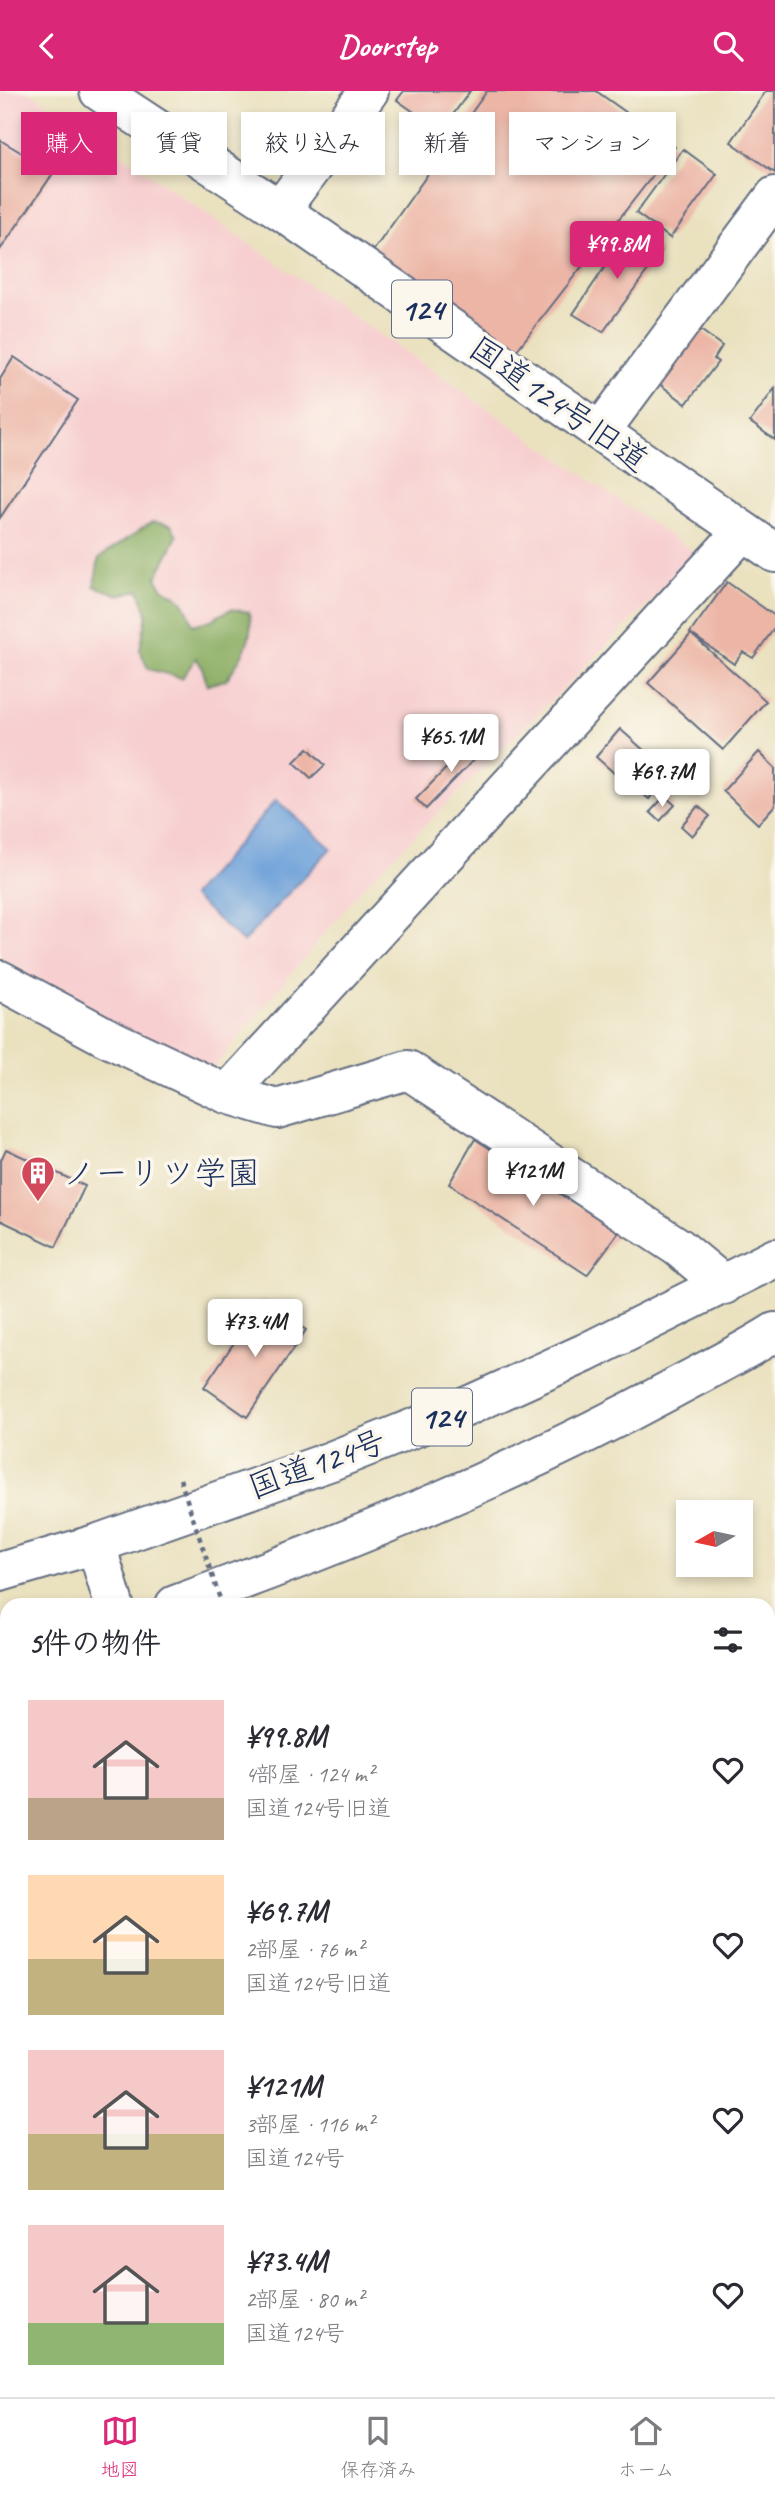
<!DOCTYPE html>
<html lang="ja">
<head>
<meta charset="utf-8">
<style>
	:root { --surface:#fff; --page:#f2f2f3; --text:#2b2b33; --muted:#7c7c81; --line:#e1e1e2; --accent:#db2777 }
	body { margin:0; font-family:Caveat,"Klee One",sans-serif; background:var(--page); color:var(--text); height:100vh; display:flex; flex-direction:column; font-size:26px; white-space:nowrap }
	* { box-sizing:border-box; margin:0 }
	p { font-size:23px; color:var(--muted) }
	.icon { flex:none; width:38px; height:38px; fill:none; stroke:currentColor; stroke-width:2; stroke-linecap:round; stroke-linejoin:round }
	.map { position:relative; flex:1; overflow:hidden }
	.sheet { position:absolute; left:0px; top:1507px; width:775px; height:800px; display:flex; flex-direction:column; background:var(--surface); border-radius:21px 21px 0 0; box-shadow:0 4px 10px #0003 }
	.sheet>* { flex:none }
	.guide { position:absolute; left:21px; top:21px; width:733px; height:63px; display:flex; gap:14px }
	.needle { width:46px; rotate:261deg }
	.controls { position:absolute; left:676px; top:1409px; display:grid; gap:14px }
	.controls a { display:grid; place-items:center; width:77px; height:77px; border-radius:0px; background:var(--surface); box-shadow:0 4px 10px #0003; font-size:35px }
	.price { position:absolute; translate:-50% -60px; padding:0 16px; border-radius:7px; background:#fff; color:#222; font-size:23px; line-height:46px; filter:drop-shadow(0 2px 4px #0008) }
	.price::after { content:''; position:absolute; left:50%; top:42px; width:21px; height:16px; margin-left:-10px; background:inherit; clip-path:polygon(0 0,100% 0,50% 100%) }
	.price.active { background:var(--accent); color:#fff }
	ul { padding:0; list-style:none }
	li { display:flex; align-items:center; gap:21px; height:175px; padding:0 28px }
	li span { display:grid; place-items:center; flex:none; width:196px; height:140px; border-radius:0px; color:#555 }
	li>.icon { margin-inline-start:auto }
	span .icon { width:84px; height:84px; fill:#fffc; stroke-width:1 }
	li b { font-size:30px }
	h2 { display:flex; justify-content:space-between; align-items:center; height:84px; padding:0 28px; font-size:30px }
	.chip { padding:0 24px; border-radius:0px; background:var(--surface); box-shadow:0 4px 10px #0003; font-size:24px; line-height:63px }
	.chip.active { background:var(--accent); color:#fff }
	header { display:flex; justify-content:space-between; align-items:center; height:91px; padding:0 28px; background:var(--accent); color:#fff; font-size:32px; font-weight:600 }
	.dock { display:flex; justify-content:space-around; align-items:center; height:98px; border-top:2px solid var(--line); background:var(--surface); font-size:19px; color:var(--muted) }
	.dock a { display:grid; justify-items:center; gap:4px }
	.dock .active { color:var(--accent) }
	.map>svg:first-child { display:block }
</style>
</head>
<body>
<header><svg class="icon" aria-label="back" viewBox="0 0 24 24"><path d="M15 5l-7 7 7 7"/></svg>Doorstep<svg class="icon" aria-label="search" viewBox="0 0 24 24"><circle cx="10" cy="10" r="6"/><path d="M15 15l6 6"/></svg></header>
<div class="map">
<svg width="775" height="2306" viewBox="0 0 775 2306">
	<rect width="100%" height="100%" fill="#fbf7ec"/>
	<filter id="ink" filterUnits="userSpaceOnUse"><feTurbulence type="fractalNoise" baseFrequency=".0143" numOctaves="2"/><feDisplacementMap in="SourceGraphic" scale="14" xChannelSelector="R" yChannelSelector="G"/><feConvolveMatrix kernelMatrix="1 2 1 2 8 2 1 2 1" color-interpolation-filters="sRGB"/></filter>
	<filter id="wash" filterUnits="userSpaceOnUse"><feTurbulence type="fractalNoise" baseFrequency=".00686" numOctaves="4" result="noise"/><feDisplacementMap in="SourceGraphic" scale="28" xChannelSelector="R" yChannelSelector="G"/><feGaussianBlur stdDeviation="1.57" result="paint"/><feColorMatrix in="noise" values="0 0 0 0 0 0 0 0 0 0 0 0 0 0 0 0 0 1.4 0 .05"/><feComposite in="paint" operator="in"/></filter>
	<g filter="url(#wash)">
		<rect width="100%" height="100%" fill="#eae1bf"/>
		<!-- built -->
		<path fill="#f7cfd0" d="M0,0H29L698,464L364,795L208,983L0,879Z"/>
		<!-- forest -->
		<path fill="#88ac61" stroke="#526e60" stroke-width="2" d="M152,431L171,434L177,445L156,487C164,501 163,497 176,505C186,511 189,524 193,534L211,529L231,518L249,521C256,547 240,569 226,589L207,594L202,576L196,567L182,587L148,578L140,559L147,523L139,499L119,504L94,495L99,467Z"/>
		<!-- water -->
		<path fill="#6ea1d9" stroke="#44689c" stroke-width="2" d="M276,709L331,757L243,851L192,805Z"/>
		<g id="blocks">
			<!-- building -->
			<path fill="#ecb5a6" d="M404,0H470L441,40L397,9Z
				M487,0H596L675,56L513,264L371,163Z
				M766,0H775V82L731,51Z
				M0,49L54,81L0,159Z
				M683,58L717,83L670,147L636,122Z
				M630,139L661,161L603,241L573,223Z
				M698,237L722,255L714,268L718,271L686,313L657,291Z
				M14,266L78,309L0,427V288Z
				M775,297V349L750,331Z
				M727,491L775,525V536L753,567L743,561L734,573L690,542Z
				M691,543L766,610L723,659L648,592Z
				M620,638L647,662L623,690L596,666Z
				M476,647L486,656L426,718L416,708Z
				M308,657L325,674L311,687L294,671Z
				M759,661L775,677V714L758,733L723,700Z
				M650,683L661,693L649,708L637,698Z
				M665,705L675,714L660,730L650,721Z
				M698,715L710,725L692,745L681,735Z
				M475,1048L619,1141L587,1184L449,1093Z
				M6,1058L85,1095L56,1156L0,1129V1071Z
				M263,1209L306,1239L247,1326L204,1296Z"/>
		</g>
	</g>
	<g filter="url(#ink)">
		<use href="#blocks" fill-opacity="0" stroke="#636d80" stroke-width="2"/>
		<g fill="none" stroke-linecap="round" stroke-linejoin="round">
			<!-- minor casing -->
			<g stroke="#636d80" stroke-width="42">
				<path id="minor" d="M280,119L369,0
					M600,341L775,105
					M0,889L106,946L227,1003L277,1018L408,979L678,1156L724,1194
					M227,1003L743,440
					M0,1762H7"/>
			</g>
			<!-- major casing -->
			<g stroke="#636d80" stroke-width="42">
				<path id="major" d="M96,1453L114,1514
					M768,1642H775
					M768,1703H775
					M119,2306L122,2300"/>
			</g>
			<!-- highway casing -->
			<g stroke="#636d80" stroke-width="42">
				<path id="highway" d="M99,0L280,119L775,462
					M0,1481L96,1453L331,1370L459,1319L585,1262L775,1167
					M175,1514C346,1452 513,1384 672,1298C707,1279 742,1262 775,1241
					M0,1568L7,1566"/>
			</g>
			<!-- minor -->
			<use href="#minor" stroke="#fff" stroke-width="38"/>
			<!-- major -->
			<use href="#major" stroke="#fff" stroke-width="38"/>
			<!-- highway -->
			<use href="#highway" stroke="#fff" stroke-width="38"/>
			<!-- path-bridge -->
			<path stroke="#636d80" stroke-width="4.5" stroke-dasharray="5 5" stroke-linecap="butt" d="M180,1388L222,1514"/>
		</g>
	</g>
	<!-- icons -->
	<defs>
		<g id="building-pin" transform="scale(1.75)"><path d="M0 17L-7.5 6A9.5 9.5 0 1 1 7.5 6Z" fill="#d1495b" stroke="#fbf7ec"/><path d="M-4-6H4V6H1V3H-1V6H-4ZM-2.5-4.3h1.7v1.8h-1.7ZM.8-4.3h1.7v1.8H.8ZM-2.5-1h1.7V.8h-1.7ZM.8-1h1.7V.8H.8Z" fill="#fff"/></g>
	</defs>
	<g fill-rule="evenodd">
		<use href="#building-pin" x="38" y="1082"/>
	</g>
	<g text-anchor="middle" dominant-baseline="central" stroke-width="7" stroke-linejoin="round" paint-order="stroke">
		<!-- shield labels -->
		<g fill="#fbf7ec" stroke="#5e6b89" stroke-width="2">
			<rect x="392" y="189.5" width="60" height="57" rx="5"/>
			<rect x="412" y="1297.5" width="60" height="57" rx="5"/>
		</g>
		<g font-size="32" font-weight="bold" fill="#1b2f5e">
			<text x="422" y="218">124</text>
			<text x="442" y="1326">124</text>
		</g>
		<!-- street labels -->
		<g font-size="33" fill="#1b2f5e" stroke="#fbf7ec">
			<text transform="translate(559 313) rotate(35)">国道124号旧道</text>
			<text transform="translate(317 1373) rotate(-20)">国道124号</text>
		</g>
		<!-- poi labels -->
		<g font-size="33" fill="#1b2f5e" stroke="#fbf7ec" text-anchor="start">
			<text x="62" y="1082">ノーリツ学園</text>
		</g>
	</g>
</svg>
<div class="controls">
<a><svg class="needle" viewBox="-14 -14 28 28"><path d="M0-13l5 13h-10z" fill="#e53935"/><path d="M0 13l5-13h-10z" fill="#7c7c81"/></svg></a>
</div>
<b class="price active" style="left:617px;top:190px">¥99.8M</b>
<b class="price" style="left:451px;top:683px">¥65.1M</b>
<b class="price" style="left:662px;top:718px">¥69.7M</b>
<b class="price" style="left:533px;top:1117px">¥121M</b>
<b class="price" style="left:255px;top:1268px">¥73.4M</b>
<div class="guide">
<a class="chip active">購入</a>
<a class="chip">賃貸</a>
<a class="chip">絞り込み</a>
<a class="chip">新着</a>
<a class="chip">マンション</a>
</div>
<section class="sheet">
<h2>5件の物件<svg class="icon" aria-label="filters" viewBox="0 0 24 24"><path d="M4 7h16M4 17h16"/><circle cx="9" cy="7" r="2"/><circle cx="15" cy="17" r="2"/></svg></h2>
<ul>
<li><span style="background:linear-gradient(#f6c9c9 70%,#b9a48a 0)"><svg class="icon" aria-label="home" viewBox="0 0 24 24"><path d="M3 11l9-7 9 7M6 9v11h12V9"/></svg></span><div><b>¥99.8M</b><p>4部屋 · 124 m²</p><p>国道124号旧道</p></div><svg class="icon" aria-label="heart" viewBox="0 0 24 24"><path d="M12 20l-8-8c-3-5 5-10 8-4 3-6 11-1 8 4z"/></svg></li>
<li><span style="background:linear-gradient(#ffd9b3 60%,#c2b280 0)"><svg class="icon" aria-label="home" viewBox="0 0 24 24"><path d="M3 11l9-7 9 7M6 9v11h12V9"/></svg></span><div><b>¥69.7M</b><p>2部屋 · 76 m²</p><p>国道124号旧道</p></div><svg class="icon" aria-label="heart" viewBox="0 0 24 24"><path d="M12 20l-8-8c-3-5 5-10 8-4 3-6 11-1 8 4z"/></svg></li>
<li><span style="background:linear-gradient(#f6c9c9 60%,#c2b280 0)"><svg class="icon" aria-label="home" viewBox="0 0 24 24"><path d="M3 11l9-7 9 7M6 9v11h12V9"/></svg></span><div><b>¥121M</b><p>3部屋 · 116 m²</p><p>国道124号</p></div><svg class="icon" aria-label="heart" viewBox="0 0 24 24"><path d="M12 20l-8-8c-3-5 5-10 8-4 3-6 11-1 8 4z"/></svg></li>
<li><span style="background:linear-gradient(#f6c9c9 70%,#8fb573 0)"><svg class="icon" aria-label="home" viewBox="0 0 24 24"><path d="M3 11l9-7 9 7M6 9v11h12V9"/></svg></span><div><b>¥73.4M</b><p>2部屋 · 80 m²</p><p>国道124号</p></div><svg class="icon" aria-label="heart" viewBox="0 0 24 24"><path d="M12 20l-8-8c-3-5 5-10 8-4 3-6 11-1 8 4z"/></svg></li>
</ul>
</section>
</div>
<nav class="dock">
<a class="active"><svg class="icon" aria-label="map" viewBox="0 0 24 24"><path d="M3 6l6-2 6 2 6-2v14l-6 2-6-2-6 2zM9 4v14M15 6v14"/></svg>地図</a>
<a><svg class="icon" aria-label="saved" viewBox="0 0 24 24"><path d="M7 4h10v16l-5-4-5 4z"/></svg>保存済み</a>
<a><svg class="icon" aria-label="home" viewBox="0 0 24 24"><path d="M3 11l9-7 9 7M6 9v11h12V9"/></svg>ホーム</a>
</nav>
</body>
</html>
